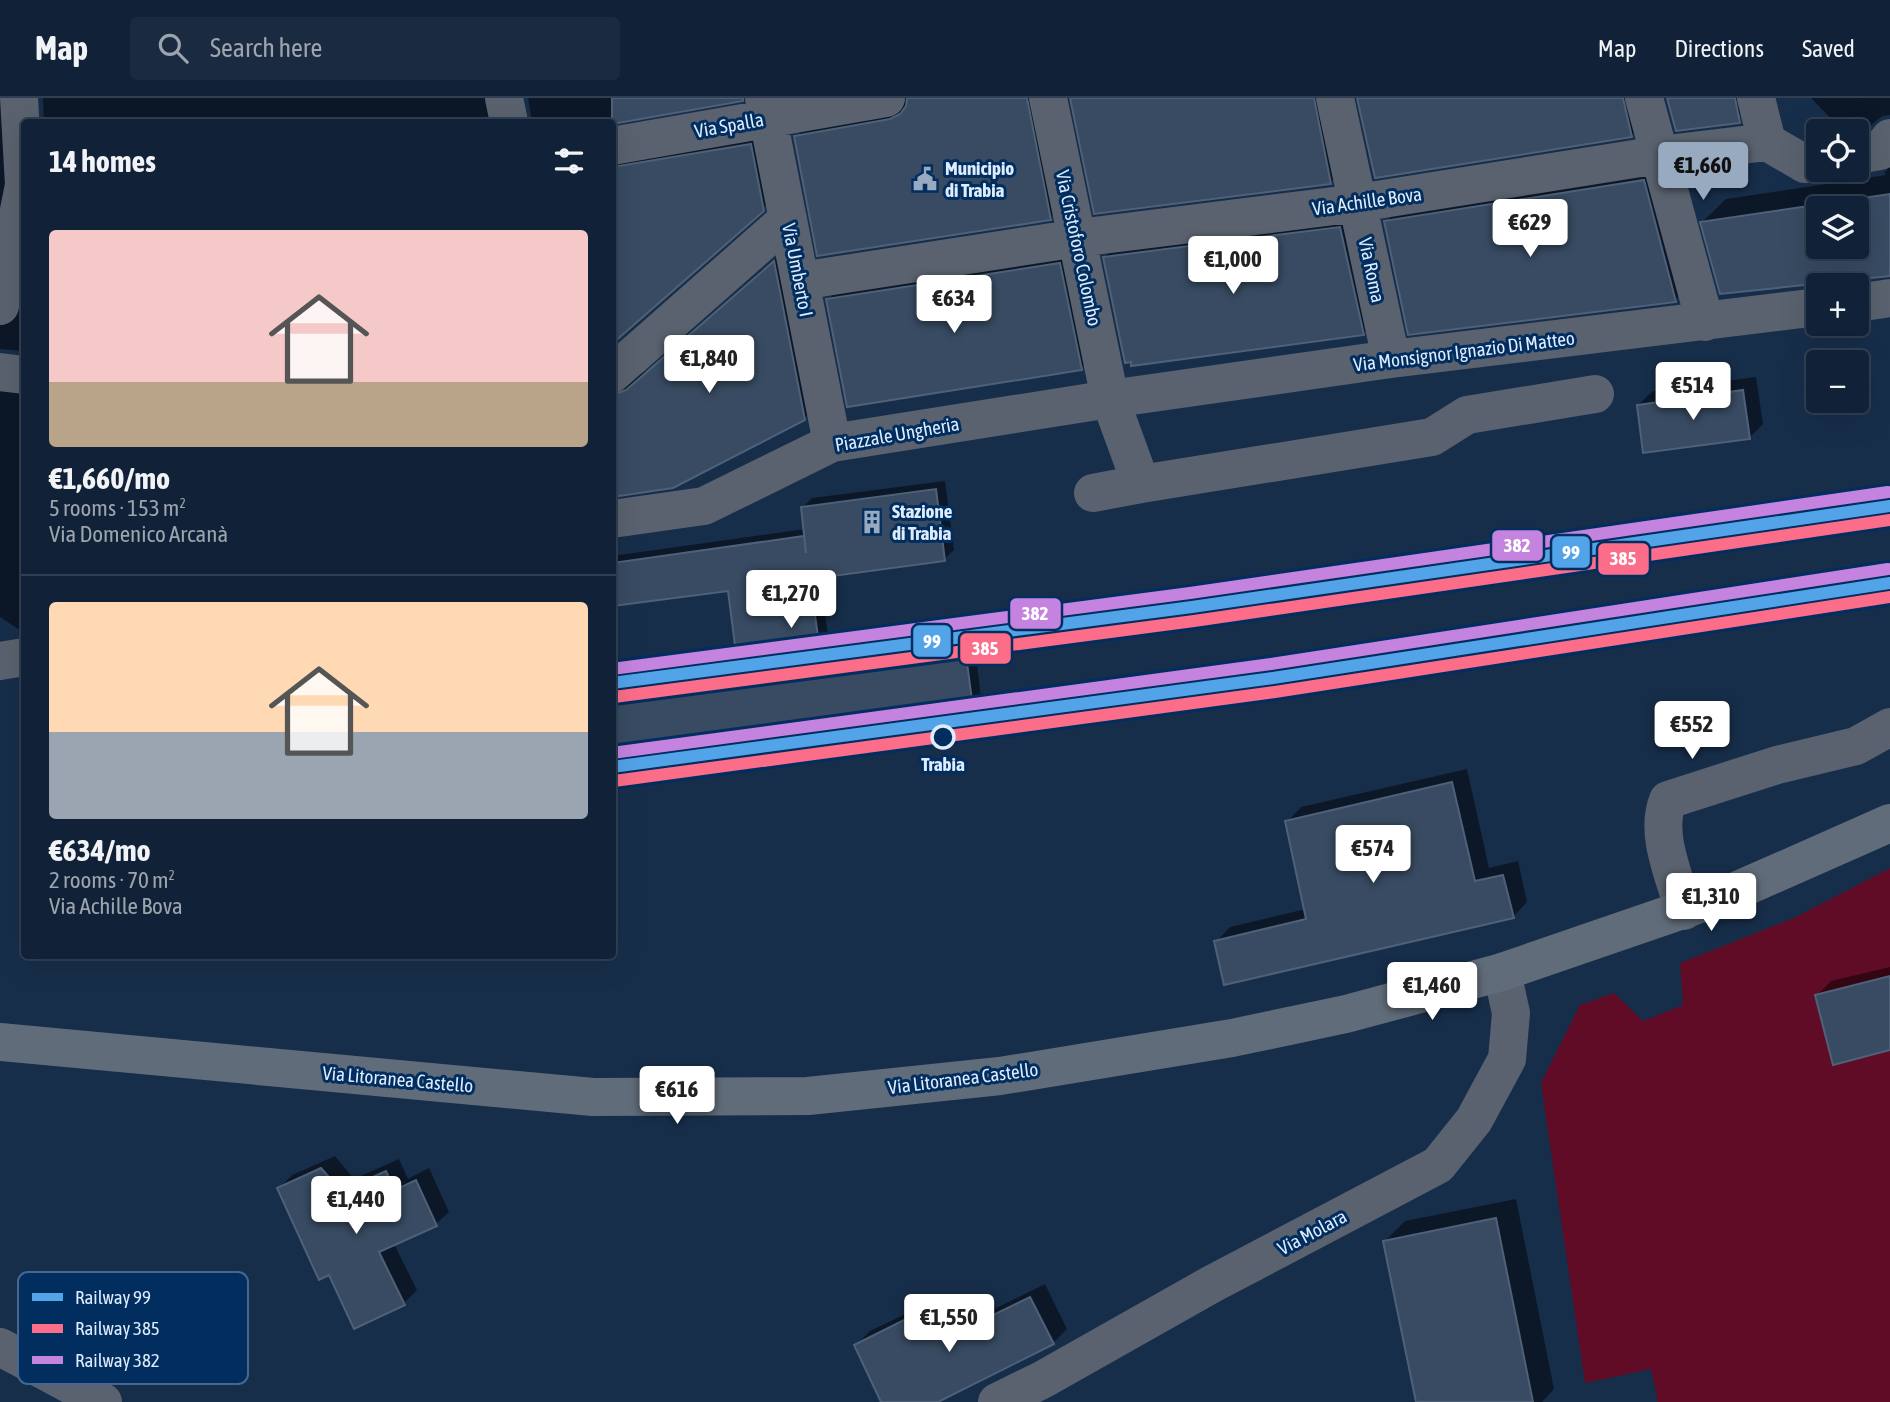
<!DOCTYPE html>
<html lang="en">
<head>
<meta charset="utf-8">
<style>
	:root { --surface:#112238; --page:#1a2a40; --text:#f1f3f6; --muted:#9ca4ae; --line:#303f53; --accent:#98aabf }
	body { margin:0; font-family:"Asap Condensed",sans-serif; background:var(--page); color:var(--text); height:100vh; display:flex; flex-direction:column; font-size:26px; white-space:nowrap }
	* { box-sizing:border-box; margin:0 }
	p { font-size:23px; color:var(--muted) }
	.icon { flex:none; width:38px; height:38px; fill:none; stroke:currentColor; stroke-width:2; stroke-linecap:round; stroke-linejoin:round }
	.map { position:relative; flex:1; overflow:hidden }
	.drawer { position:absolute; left:21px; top:21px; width:595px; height:840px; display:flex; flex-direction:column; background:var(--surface); border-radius:7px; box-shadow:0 7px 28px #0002,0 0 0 2px var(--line) }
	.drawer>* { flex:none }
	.tools { position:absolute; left:1806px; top:21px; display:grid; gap:14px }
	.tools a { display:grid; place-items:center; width:63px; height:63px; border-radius:7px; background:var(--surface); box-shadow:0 7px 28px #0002,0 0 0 2px var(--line); font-size:35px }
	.price { position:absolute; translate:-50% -60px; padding:0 16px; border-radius:7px; background:#fff; color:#222; font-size:23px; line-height:46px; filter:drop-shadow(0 2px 4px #0008) }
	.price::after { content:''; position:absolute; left:50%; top:42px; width:21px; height:16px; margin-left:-10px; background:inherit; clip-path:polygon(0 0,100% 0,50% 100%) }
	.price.active { background:var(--accent); color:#111 }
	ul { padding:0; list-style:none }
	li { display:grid; align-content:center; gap:14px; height:371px; padding:0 28px }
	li+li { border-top:2px solid var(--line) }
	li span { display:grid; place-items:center; height:217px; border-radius:7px; color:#555 }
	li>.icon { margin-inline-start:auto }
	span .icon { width:126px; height:126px; fill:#fffc; stroke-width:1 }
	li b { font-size:30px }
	h2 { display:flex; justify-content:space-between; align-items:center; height:84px; padding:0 28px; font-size:30px }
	header { display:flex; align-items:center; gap:42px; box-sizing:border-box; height:98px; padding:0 35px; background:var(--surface); border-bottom:2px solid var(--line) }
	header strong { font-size:33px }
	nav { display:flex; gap:38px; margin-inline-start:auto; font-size:24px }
	.search { width:490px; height:63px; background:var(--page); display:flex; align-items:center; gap:18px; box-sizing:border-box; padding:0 24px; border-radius:7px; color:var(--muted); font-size:26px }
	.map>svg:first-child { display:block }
</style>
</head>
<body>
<header>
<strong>Map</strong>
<div class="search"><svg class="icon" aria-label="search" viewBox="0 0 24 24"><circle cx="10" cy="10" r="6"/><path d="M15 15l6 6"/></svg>Search here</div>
<nav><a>Map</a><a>Directions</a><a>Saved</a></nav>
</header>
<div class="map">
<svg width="1890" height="1304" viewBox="0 0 1890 1304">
	<rect width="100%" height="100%" fill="#172e4a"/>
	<!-- green -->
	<path fill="#610c27" d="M1890,770V1304H1658L1651,1271L1585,1285L1541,985L1580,907L1614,895L1643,923L1683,907L1680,865L1794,820Z"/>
	<!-- shadow -->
	<path fill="#0007" fill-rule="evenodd" d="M0,0H19L0,179Z
		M43,0H507L525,24H532L528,0H743L612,24H44Z
		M909,0H1051L1072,99L1050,120L796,39L817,17Z
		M1072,0H1338L1352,63L1330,85Z
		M1359,0H1648L1653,16L1631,38Z
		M1668,0H1752L1753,3L1731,24Z
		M1811,0H1890V17L1882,18L1867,31L1857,34L1843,33Z
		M772,25L785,90L612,246V32Z
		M1664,62L1695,182L1675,202L1386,124L1406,103Z
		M1890,69V176L1702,124L1726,101L1886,77L1884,75ZM1818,110H1857V149H1818Z
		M1360,110L1383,215L1363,236L1132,262L1105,159L1125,139Z
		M795,143L826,299L804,321L612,367V260L639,277L650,271Z
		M1080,146L1101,250L1081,270L828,202L848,181Z
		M0,190L19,209L24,208V205V253L0,251Z
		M0,254L1,261L24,275V535L0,519Z
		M1756,279L1763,326L1749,340L1638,307L1653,293Z
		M945,383L954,452L944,461L820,478L832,567L975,548L981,600L972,609L612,655V595L741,578L729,491L619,506L612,510V458L806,431L803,409L812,400Z
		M1467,671L1489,770L1518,763L1527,804L1513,819L1216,844L1230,829L1306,811L1287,724L1301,709Z
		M1890,869V951L1817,897L1831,883Z
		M335,1058L354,1081L399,1061L408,1081L429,1070L449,1114L436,1126L394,1146L417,1192L404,1205L330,1175L279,1090L292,1077Z
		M1516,1101L1554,1291L1542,1304H1418L1385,1143L1405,1123Z
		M1045,1186L1067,1231L1053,1245L934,1304H883L856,1247L870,1233L941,1199L956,1230Z"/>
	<!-- building -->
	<path fill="#384b62" stroke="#4e6178" stroke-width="2" fill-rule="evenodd" d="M612,0H743V3L612,26Z
		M907,0H1027L1051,122L817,158L794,38L890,21L900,16L906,8Z
		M1070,0H1314L1331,86L1094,116Z
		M1357,0H1623L1632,39L1375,80Z
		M1667,0H1735L1740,25L1676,33Z
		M751,46L764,113L612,246V69Z
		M1644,82L1676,204L1408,237L1384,123Z
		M1890,96V178L1720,196L1700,124ZM1818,110H1857V149H1818Z
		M1340,129L1364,237L1131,268V264L1125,265L1103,159Z
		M774,163L805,322L673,390L612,399V297L626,292Z
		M1060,165L1082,272L847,309L826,201Z
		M1743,292L1750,341L1643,355L1637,307Z
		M936,391L945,463L810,481L823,575L966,557L973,610L612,657V602L740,586L728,493L612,508V465L804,438L806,455L801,409Z
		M1452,684L1475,783L1503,777L1514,820L1224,887L1214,843L1306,821L1285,723Z
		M1890,878V952L1833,967L1815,897Z
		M321,1070L341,1093L386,1073L395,1092L416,1082L437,1128L379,1154L405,1207L354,1231L329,1177L319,1182L277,1090Z
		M1496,1120L1533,1304H1416L1383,1143Z
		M1030,1199L1054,1246L938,1304H881L854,1247L926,1211L942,1242Z"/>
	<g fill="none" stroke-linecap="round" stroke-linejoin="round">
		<!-- minor -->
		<path stroke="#59626e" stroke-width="38" d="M504,0L509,24
			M764,0L832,345
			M1048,0L1110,301L1141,386L1093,395
			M1335,0L1391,261
			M1644,0L1705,224
			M1756,0L1767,44
			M1767,44L1805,66L1818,64
			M612,48L886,0
			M1857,57L1880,53L1890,40
			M800,183L1078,140L1358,105L1659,57L1767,44
			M1857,205L1890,200
			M0,208L24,87L19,0
			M0,274L24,277
			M612,276L788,121
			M1141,386L1432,339L1467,317L1595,296
			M612,421L704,408L832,345L1110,301L1391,261L1818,209
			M0,563L24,559
			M1684,813C1675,779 1654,736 1668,702L1777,667L1856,648L1890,629
			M0,1249L103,1304
			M997,1304L1042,1282L1212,1186L1438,1067L1474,1022L1507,961L1511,915L1502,874"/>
		<!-- major -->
		<path stroke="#616c7a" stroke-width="38" d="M0,944L593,999L808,998L1000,978L1232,940L1346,916L1502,874L1729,796L1890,725"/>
		<!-- rail-1 casing -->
		<g stroke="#022d5f" stroke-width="18">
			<path id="rail-1" d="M612,585L1192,509L1890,408
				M612,669L1273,580L1890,485"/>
		</g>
		<!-- rail-2 casing -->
		<g stroke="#022d5f" stroke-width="18">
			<path id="rail-2" d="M614,599L1194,523L1890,422
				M614,683L1275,594L1890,499"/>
		</g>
		<!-- rail-3 casing -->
		<g stroke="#022d5f" stroke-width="18">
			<path id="rail-3" d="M612,571L1190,495L1888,394
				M612,655L1271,566L1888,471"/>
		</g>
		<!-- rail-1 -->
		<use href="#rail-1" stroke="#53a3e8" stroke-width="12"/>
		<!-- rail-2 -->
		<use href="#rail-2" stroke="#fb6d88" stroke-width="12"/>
		<!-- rail-3 -->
		<use href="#rail-3" stroke="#c483df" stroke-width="12"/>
	</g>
	<!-- icons -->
	<defs>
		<g id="civic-bare" transform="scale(1.89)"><path d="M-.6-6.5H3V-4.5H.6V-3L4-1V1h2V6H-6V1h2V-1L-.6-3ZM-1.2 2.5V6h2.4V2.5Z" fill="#98aabf" stroke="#022d5f" stroke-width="2.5" paint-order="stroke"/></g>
		<g id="building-bare" transform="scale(1.89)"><path d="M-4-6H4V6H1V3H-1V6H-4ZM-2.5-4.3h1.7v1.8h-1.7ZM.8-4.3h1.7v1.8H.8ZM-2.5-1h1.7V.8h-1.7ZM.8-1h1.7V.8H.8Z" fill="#98aabf" stroke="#022d5f" stroke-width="2.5" paint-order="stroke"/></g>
	</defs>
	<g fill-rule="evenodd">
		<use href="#civic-bare" x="925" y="81"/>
		<use href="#building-bare" x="872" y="424"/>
	</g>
	<!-- markers -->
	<circle fill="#022d5f" stroke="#ddecfe" stroke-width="3.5" cx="943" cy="639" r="11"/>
	<g text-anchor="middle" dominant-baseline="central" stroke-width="6" stroke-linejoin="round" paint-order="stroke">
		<!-- street labels -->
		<g font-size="19" fill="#ddecfe" stroke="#022d5f">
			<text transform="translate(729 27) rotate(-10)">Via Spalla</text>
			<text transform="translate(1367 103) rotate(-8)">Via Achille Bova</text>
			<text transform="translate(1079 150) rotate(78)">Via Cristoforo Colombo</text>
			<text transform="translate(798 172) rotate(79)">Via Umberto I</text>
			<text transform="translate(1372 172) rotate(78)">Via Roma</text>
			<text transform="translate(1464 253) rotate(-7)">Via Monsignor Ignazio Di Matteo</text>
			<text transform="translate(897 336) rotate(-10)">Piazzale Ungheria</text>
			<text transform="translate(963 980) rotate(-7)">Via Litoranea Castello</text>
			<text transform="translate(398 981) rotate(5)">Via Litoranea Castello</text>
			<text transform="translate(1312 1134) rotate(-28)">Via Molara</text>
		</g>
		<!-- poi labels -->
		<g font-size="19" font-weight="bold" fill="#ddecfe" stroke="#022d5f" text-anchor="start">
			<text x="945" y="70">Municipio<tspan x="945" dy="22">di Trabia</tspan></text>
			<text x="892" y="413">Stazione<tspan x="892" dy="22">di Trabia</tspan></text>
		</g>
		<!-- stop labels -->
		<g font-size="19" font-weight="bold" fill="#ddecfe" stroke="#022d5f">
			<text x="943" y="666">Trabia</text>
		</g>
	</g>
	<!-- legend -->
	<rect x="18" y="1174" width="230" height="112" rx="10" fill="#022d5f" stroke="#44668f" stroke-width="2"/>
	<rect x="32" y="1195" width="31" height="8" fill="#53a3e8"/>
	<rect x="32" y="1226" width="31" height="9" fill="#fb6d88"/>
	<rect x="32" y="1258" width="31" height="8" fill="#c483df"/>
	<g font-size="19" fill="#ddecfe">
		<text x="75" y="1206">Railway 99</text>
		<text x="75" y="1237">Railway 385</text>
		<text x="75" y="1269">Railway 382</text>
	</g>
	<g stroke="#022d5f" stroke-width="2.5">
		<rect x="1491" y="431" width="53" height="33" rx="7" fill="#c483df"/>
		<rect x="1551" y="437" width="40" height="34" rx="7" fill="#53a3e8"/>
		<rect x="1597" y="444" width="53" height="34" rx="7" fill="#fb6d88"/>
		<rect x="1009" y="499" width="53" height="33" rx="7" fill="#c483df"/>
		<rect x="912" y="526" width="40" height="34" rx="7" fill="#53a3e8"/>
		<rect x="959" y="534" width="53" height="33" rx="7" fill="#fb6d88"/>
	</g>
	<g font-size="19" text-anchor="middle" font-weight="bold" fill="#fff">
		<text x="1517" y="454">382</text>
		<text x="1571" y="461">99</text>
		<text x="1623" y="467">385</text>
		<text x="1035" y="522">382</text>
		<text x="932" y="550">99</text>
		<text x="985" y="557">385</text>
	</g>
</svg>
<div class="tools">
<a><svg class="icon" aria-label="locate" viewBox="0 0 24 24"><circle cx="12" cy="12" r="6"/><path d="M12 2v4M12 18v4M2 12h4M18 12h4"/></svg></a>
<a><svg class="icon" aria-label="layers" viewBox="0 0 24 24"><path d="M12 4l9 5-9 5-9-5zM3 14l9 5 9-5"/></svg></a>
<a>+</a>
<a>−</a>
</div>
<b class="price active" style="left:1703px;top:104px">€1,660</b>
<b class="price" style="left:1530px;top:161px">€629</b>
<b class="price" style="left:1233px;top:198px">€1,000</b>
<b class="price" style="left:954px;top:237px">€634</b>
<b class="price" style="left:709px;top:297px">€1,840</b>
<b class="price" style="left:1693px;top:324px">€514</b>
<b class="price" style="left:791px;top:532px">€1,270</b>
<b class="price" style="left:1692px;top:663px">€552</b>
<b class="price" style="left:1373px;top:787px">€574</b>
<b class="price" style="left:1711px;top:835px">€1,310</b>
<b class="price" style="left:1432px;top:924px">€1,460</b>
<b class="price" style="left:677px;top:1028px">€616</b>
<b class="price" style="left:356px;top:1138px">€1,440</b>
<b class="price" style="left:949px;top:1256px">€1,550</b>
<section class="drawer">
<h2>14 homes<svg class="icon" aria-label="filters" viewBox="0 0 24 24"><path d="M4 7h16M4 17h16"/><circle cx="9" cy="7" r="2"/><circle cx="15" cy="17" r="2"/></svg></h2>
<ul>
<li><span style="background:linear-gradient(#f6c9c9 70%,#b9a48a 0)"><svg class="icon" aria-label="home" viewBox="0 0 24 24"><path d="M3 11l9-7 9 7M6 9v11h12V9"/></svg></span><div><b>€1,660/mo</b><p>5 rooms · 153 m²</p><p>Via Domenico Arcanà</p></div></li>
<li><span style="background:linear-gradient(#ffd9b3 60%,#9aa5b1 0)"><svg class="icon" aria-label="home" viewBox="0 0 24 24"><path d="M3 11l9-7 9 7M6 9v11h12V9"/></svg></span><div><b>€634/mo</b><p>2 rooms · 70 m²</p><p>Via Achille Bova</p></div></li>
</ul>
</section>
</div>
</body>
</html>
